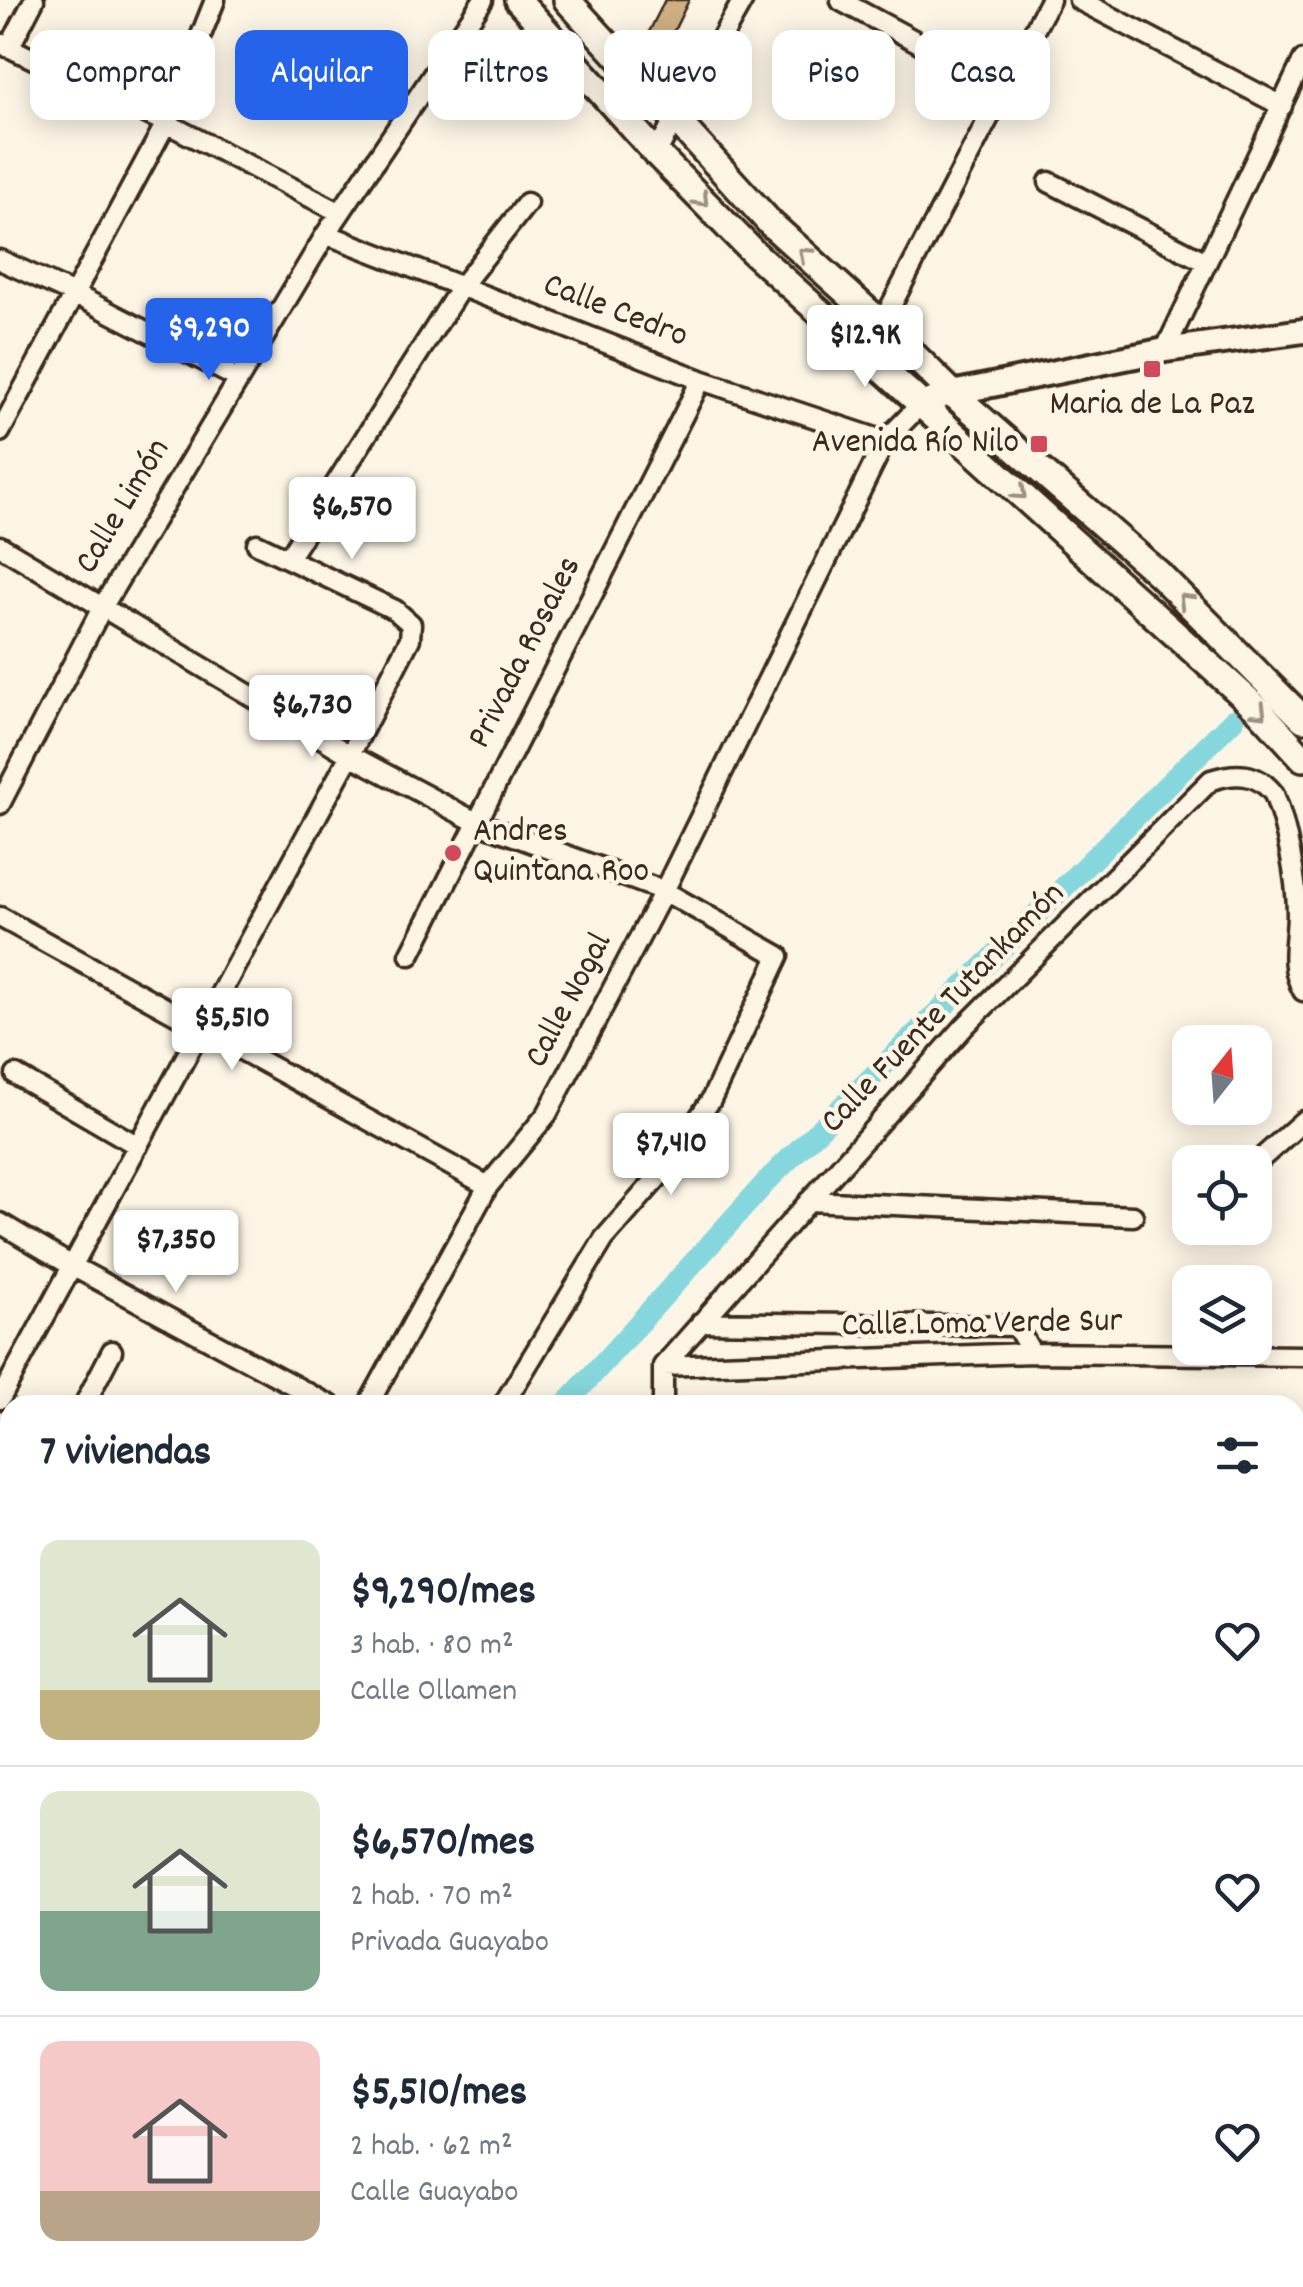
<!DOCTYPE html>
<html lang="es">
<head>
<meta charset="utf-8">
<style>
	:root { --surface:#fff; --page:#f2f2f3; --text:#1f2937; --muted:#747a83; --line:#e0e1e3; --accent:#2563eb }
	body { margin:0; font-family:Dekko,sans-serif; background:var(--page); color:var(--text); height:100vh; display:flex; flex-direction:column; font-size:38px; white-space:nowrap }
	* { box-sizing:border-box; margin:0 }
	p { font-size:32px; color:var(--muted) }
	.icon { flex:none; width:55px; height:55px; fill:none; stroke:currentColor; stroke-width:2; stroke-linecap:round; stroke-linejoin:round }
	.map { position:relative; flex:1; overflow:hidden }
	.drawer { position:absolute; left:0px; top:1395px; width:1305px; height:892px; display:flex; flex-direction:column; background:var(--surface); border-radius:30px 30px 0 0; box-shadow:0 5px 25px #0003 }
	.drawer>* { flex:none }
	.top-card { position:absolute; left:30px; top:30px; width:1245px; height:90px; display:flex; gap:20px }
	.needle { width:65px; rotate:17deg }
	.buttons { position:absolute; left:1172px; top:1025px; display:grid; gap:20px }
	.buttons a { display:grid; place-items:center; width:100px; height:100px; border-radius:20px; background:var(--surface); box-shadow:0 5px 25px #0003; font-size:50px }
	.price { position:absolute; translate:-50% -85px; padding:0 22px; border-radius:10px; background:#fff; color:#222; font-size:32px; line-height:65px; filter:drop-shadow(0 2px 5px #0008) }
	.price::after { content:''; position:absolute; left:50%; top:60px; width:30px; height:22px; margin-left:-15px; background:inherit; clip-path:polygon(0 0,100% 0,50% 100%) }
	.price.selected { background:var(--accent); color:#fff }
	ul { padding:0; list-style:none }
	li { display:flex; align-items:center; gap:30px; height:250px; padding:0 40px }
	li+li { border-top:2px solid var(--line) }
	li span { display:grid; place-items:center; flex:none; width:280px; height:200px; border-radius:20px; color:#555 }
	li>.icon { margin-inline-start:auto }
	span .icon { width:120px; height:120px; fill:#fffc; stroke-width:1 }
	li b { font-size:42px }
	h2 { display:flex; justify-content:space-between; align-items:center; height:120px; padding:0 40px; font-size:42px }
	.pill { padding:0 35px; border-radius:20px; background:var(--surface); box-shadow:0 5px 25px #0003; font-size:35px; line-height:90px }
	.pill.selected { background:var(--accent); color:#fff }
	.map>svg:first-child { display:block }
</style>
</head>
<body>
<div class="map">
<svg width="1303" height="2287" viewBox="0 0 1303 2287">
	<rect width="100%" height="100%" fill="#fcf5e5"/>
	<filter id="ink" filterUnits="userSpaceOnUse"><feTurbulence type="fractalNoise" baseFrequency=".01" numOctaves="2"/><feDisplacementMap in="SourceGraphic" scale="20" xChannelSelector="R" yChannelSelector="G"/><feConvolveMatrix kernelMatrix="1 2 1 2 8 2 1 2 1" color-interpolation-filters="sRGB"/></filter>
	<g filter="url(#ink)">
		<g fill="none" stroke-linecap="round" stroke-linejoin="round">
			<!-- canal -->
			<path stroke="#86d7dd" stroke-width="22" d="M565,1405L769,1179L1233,720
				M0,1958L10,1945"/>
		</g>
		<!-- building -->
		<path fill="#cfaf82" stroke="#3b2a1e" stroke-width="2.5" d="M665,0H689L665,49L649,32Z"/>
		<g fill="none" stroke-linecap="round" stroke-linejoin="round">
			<!-- minor casing -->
			<g stroke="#3b2a1e" stroke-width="25">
				<path id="minor" d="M1079,0L1282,106
					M841,1L1003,88
					M0,43L166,123L339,212
					M9,48L34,0
					M656,153L743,0
					M1049,182L1206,262
					M326,234L701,380L885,441
					M0,260L74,294L239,379
					M1165,350L1303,60
					M866,354L1050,0
					M0,432L166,123L215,0
					M0,546L350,755L476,822L664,891L779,956L711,1100L659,1176L604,1239L503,1405
					M289,557L461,287L527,203
					M0,804L103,606L326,234L483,0
					M0,917L488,1186
					M410,955L701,380
					M16,1075L138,1146
					M1255,1164L1303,1121
					M809,1201L1133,1216
					M0,1223L72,1266L330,1405
					M701,1322L1016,1326L1032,1353
					M663,1366L965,1026L1211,780C1236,772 1257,772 1274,794C1286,825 1297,879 1297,913C1297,942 1288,964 1303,991
					M663,1366L1032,1353L1303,1356
					M663,1366V1405
					M0,1399L350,755L410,639L411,624L395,610L257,544
					M84,1405L112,1351
					M368,1405L488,1186L547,1114L664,891L885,441L921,404
					M1295,1519H1303
					M10,1547L3,1561V1570L10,1579
					M1296,1678H1303
					M0,1733L10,1739
					M1295,1844H1303
					M0,1911L10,1893
					M0,2169H10
					M663,2278V2287
					M204,2287V2278
					M1243,2287L1244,2278"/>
			</g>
			<!-- tertiary casing -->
			<g stroke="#3b2a1e" stroke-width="30">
				<path id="tertiary" d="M921,404L952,393L1165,350L1303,331"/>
			</g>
			<!-- secondary casing -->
			<g stroke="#3b2a1e" stroke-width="32">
				<path id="secondary" d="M518,0L656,153L752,251L1260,711L1303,758
					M567,0L771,224L882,324L952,393L1159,574L1303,719"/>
			</g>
			<!-- minor -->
			<use href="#minor" stroke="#fcf5e5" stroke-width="18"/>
			<!-- tertiary -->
			<use href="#tertiary" stroke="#fcf5e5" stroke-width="22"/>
			<!-- secondary -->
			<use href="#secondary" stroke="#fcf5e5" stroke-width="25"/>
		</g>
		<!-- one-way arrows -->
		<defs><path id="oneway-chevron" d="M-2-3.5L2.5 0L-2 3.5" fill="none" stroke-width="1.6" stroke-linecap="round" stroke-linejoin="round" transform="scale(2.5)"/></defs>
		<g stroke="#9c9082">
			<use href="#oneway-chevron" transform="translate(702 200) rotate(46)"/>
			<use href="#oneway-chevron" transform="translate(805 254) rotate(-138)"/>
			<use href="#oneway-chevron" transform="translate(1020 493) rotate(42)"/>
			<use href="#oneway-chevron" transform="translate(1185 600) rotate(-135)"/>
			<use href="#oneway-chevron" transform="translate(1260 712) rotate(45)"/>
		</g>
	</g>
	<!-- markers -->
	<g fill="#d1495b" stroke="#fcf5e5" stroke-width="4">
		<rect x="1142" y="359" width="20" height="20" rx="5"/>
		<rect x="1029" y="434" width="20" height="20" rx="5"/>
		<circle cx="453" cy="853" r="10"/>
	</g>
	<g text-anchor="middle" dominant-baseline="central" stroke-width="9" stroke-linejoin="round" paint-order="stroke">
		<!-- street labels -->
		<g font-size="35" fill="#3b2a1e" stroke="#fcf5e5">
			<text transform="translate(615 312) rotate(21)">Calle Cedro</text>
			<text transform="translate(124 507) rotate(-59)">Calle Limón</text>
			<text transform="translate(526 653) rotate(-63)">Privada Rosales</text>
			<text transform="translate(570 1001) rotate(-62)">Calle Nogal</text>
			<text transform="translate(944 1009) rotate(-46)">Calle Fuente Tutankamón</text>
			<text transform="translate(982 1325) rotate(-1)">Calle Loma Verde Sur</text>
		</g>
		<!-- poi labels -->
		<g font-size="35" fill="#3b2a1e" stroke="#fcf5e5">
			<text x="1152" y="406">Maria de La Paz</text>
			<text x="1019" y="444" text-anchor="end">Avenida Río Nilo</text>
			<text x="473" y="833" text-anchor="start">Andres<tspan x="473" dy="40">Quintana Roo</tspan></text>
		</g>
	</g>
</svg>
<div class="buttons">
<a><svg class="needle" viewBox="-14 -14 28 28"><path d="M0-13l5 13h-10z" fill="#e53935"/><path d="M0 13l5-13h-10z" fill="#747a83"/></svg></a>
<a><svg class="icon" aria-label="locate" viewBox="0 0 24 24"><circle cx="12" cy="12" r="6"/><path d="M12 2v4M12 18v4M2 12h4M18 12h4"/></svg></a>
<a><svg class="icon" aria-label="layers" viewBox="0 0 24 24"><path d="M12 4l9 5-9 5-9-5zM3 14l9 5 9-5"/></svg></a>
</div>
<b class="price selected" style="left:209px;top:383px">$9,290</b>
<b class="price" style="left:865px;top:390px">$12.9K</b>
<b class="price" style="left:352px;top:562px">$6,570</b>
<b class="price" style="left:312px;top:760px">$6,730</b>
<b class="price" style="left:232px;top:1073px">$5,510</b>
<b class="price" style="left:671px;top:1198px">$7,410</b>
<b class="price" style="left:176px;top:1295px">$7,350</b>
<div class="top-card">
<a class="pill">Comprar</a>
<a class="pill selected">Alquilar</a>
<a class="pill">Filtros</a>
<a class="pill">Nuevo</a>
<a class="pill">Piso</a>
<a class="pill">Casa</a>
</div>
<section class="drawer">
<h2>7 viviendas<svg class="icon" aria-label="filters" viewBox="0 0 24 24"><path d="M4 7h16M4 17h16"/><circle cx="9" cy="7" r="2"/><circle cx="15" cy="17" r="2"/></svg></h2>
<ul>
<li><span style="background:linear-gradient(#dfe7d0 75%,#c2b280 0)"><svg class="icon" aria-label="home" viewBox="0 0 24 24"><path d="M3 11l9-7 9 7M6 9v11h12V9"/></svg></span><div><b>$9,290/mes</b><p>3 hab. · 80 m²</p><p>Calle Ollamen</p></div><svg class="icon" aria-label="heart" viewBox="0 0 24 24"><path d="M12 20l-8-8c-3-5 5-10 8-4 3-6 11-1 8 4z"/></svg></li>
<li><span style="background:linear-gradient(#dfe7d0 60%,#7fa58c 0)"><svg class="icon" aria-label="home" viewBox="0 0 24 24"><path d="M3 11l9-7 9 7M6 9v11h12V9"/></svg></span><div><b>$6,570/mes</b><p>2 hab. · 70 m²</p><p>Privada Guayabo</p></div><svg class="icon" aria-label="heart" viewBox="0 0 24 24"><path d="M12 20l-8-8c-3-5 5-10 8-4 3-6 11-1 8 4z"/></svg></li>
<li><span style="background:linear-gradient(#f6c9c9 75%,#b9a48a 0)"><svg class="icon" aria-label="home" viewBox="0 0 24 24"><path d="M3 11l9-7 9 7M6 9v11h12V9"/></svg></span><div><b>$5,510/mes</b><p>2 hab. · 62 m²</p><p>Calle Guayabo</p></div><svg class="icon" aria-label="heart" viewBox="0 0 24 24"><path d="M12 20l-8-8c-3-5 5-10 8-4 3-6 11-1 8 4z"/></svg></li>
</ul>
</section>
</div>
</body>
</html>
